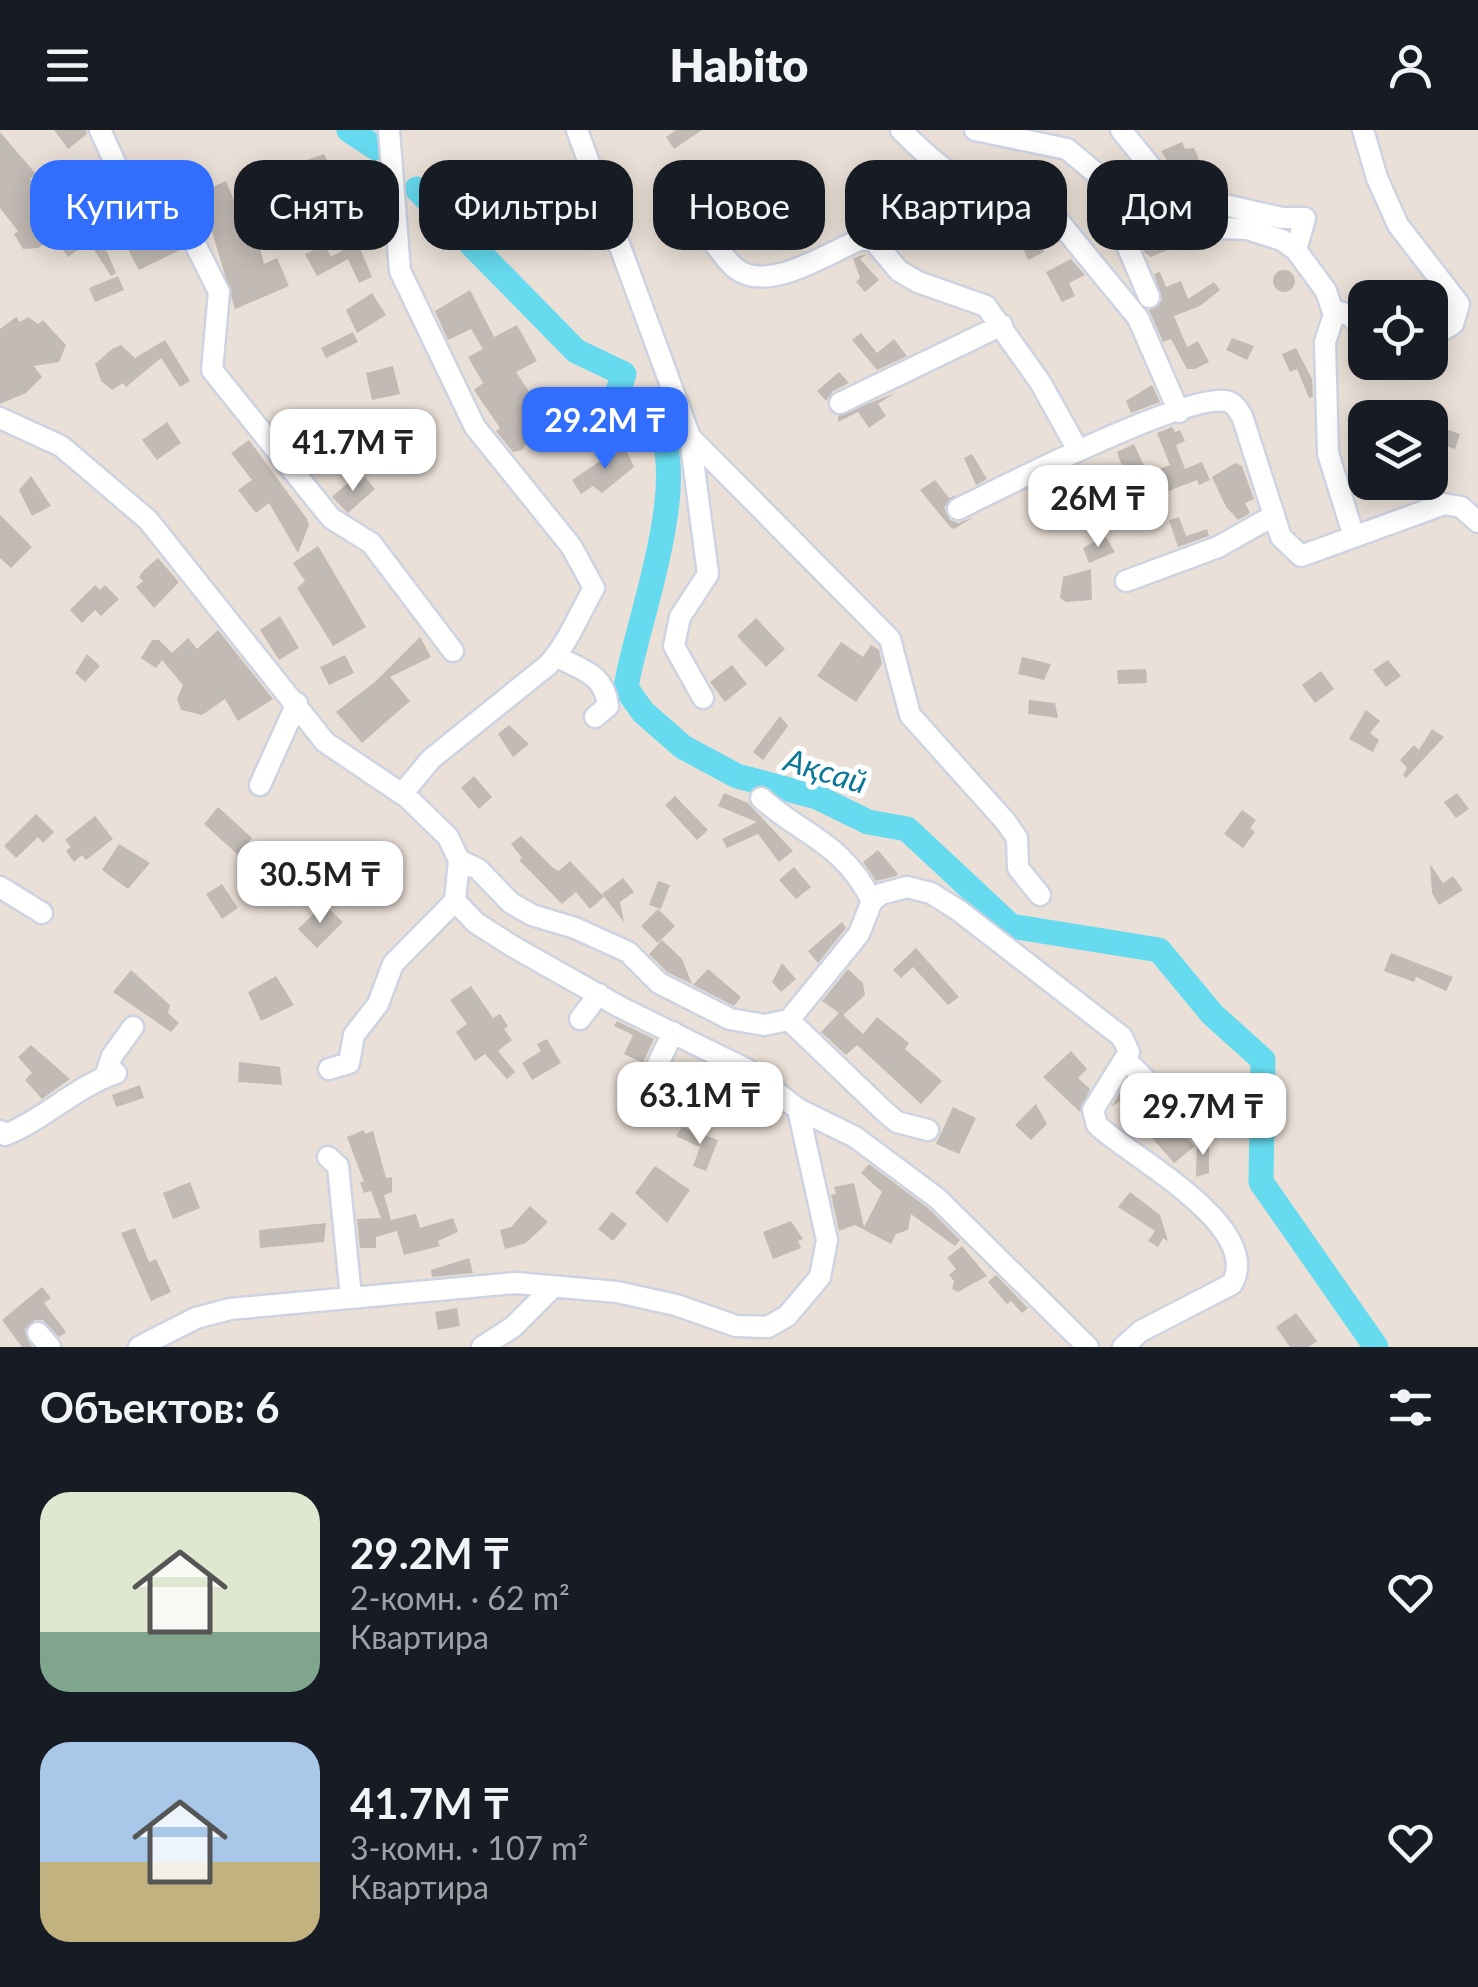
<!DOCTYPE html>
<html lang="ru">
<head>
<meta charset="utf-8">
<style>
	:root { --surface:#171b24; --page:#20242c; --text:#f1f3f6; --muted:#9ea1a6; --accent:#316efd }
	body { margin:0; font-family:Lato,sans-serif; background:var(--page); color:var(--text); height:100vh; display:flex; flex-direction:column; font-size:38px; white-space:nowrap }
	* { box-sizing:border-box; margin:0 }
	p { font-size:32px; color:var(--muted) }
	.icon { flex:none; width:55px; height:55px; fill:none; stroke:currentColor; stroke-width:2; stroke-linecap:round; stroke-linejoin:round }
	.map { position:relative; height:1217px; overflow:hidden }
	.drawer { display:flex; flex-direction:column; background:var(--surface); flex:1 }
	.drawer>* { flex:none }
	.hud { position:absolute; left:30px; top:30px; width:1420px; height:90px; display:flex; gap:20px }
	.tools { position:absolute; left:1348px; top:150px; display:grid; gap:20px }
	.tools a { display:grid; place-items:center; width:100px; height:100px; border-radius:20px; background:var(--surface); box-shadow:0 5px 25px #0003; font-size:50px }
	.price { position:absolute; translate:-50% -85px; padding:0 22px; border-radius:20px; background:#fff; color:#222; font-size:32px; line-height:65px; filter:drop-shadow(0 2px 5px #0008) }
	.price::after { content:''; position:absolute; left:50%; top:60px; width:30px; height:22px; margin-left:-15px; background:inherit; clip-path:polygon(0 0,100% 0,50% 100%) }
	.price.selected { background:var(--accent); color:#fff }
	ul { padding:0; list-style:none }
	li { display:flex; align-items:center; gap:30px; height:250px; padding:0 40px }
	li span { display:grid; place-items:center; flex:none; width:280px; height:200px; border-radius:30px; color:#555 }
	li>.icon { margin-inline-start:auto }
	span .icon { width:120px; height:120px; fill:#fffc; stroke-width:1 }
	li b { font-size:42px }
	h2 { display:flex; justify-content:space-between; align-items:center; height:120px; padding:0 40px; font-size:42px }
	.chip { padding:0 35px; border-radius:30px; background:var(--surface); box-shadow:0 5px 25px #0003; font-size:35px; line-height:90px }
	.chip.selected { background:var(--accent); color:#fff }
	header { display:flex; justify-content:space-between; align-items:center; height:130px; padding:0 40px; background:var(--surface); font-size:45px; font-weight:800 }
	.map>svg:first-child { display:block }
</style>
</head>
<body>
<header><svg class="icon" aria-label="menu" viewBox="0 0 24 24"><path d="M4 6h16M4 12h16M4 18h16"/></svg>Habito<svg class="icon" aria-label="person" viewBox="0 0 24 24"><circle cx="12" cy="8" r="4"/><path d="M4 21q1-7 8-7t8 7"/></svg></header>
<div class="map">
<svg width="1478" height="1217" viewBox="0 0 1478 1217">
	<rect width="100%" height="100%" fill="#eae0d7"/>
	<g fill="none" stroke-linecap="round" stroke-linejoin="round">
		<!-- river -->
		<path stroke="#66dbf0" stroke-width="25" d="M349,0L376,18
			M417,59L576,221L624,244L612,278L647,285C703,325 633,502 626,558L643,582L683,617L737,646L817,667L868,692L907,699L1011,796L1159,820L1212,884L1263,930L1261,1052L1376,1217"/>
	</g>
	<!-- building -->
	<path fill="#c2bab4" d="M54,0H86L87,4L68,19Z
		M676,0H702L674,19L666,7Z
		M0,2L36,44L30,49L42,64L37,68L60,99L81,84L67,75L101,51L109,62L86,73L116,143L111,146L89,112L68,127L54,107L38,118L23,119L14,104L18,101L0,78Z
		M1182,12L1185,19L1194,18L1199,29L1184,35L1189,53L1180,51L1161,21Z
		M324,24L344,63L346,80L329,88L316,55L296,66L286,49L295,40L293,35Z
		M722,31L742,43L732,66L735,72L720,80L712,66L694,77L703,95L693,105L674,61L714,38L717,42Z
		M502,39L511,58L496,65L503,85L488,93L471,53L479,45Z
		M226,51L245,97L257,107L264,134L277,128L289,156L235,179L211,98L204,101L186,69Z
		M111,70L139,112L154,104L160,116L177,108L182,119L139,140L104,74Z
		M972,73L993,82L988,101L984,102L965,79Z
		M382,82L383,106L359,116L372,147L359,153L348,129L317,146L305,124L325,115L331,127L350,116L342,98Z
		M1010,87L1044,96L1052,111L1042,116L1044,122L1028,130Z
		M1149,100L1166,108L1170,119L1151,127L1145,123L1137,104Z
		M867,124L860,129L879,150L865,162L856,152L860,148L853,128Z
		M1071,129L1085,145L1069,153L1075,166L1062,172L1046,142Z
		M1273 151a11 11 0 1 1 22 0a11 11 0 1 1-22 0Z
		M1160,142L1166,157L1181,151L1188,169L1214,152L1220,160L1200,176L1174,186L1187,217L1198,211L1209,232L1195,239H1187L1171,209L1163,212L1149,180L1162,170L1154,144Z
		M118,146L124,160L95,172L89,158Z
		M470,160L494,207L517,195L537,231L516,242L542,281L521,294L531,307L522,320L513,322L496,301L500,298L474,260L483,253L468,227L483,219L471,199L448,210L435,181Z
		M372,163L386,185L357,203L346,180Z
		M16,187L20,192L28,187L38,194L43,190L66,215L59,232L34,236L42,247L26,263L0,274V199Z
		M353,202L358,212L326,228L321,218Z
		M861,203L877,223L894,209L907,226L877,240L852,210Z
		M1232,208L1254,216L1247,230L1226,220Z
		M165,210L190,251L180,257L161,228L126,257L123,253L112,260L101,251L95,234L112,219L121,215L135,228Z
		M1296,218L1312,249L1313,267L1309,268L1297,239L1290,242L1282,224Z
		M393,236L400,264L372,270L366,243Z
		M839,242L849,253L833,261L826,271L817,261Z
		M1152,255L1160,272L1131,283L1126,271Z
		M895,263L878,274L886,286L869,298L858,282L838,292V286Z
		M380,290L391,306L377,315L366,298Z
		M167,292L181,313L157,330L142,310Z
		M1172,297L1175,302L1180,300L1185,311L1176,315L1185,339L1202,332L1210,350L1199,355L1197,350L1158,365L1149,343L1170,335L1157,303Z
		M1443,298L1460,304L1455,319L1434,312Z
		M249,310L307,389L309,395L298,423L269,373L256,383L238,360L252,350L231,323Z
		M1134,314L1144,336L1125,344L1117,322Z
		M624,315L634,337L602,363L593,356L581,364L572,350Z
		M972,324L987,349L976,355L964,328Z
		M1235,333L1242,336L1254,369L1245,373L1250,383L1238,390L1226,377L1212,347Z
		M31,346L51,376L32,386L19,360Z
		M365,347L375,359L348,383L332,367L351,350L356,355Z
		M935,350L949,368L956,365L944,377L950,390L958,393L974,387L954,399L950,397L920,360Z
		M0,385L32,417L11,438L0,428Z
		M1179,387L1186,406L1207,399L1209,406L1178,417L1169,390Z
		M1105,406L1115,422L1089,433L1083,418Z
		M318,416L366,497L333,516L297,458L305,451L293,433Z
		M158,428L179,452L154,478L136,457L143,451L139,447L144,440Z
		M1091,439L1092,470L1066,472L1060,468L1063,447Z
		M95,455L100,460L105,455L119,469L101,486L95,480L82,493L70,480Z
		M280,486L299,518L279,530L260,500Z
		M756,488L785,519L766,537L737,506Z
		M218,500L273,569L238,591L225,569L202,585L181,580L177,569L183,555L162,530L156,538L141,528L152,510H159L172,523L188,508L197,519Z
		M420,507L431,527L390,547L410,571L362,613L336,582L376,551Z
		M841,512L863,527L871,515L879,520L882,534L856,572L817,546Z
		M87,524L100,536L85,552L75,543Z
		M345,525L354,543L329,555L320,537Z
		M1022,527L1051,534L1044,550L1018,544Z
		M1388,530L1401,546L1386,557L1373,540Z
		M732,535L747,554L725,572L710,552Z
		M1146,539L1147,553L1118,554L1117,540Z
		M1321,541L1334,559L1315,573L1302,555Z
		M1029,570L1055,573L1058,588L1028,584Z
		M1366,580L1380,591L1370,603L1379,610L1373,622L1349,609Z
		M780,586L788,596L763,630L753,622Z
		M509,595L529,614L513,627L498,604Z
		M1432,599L1444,607L1406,648L1403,645L1407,638L1400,630L1414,615L1419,620Z
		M474,646L492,667L479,679L461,658Z
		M724,663L748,673L793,721L779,732L758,704L727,718L722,709L757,692L718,676Z
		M1457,663L1469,679L1456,688L1444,672Z
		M675,666L708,700L697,710L665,675Z
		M218,677L252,708L238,725L204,694Z
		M1242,680L1256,690L1250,698L1255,702L1243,718L1224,704Z
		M36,684L54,702L43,713L38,707L16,728L4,716Z
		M95,686L113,709L86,730L82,725L74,732L66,721L71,717L65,710Z
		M521,706L553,738L559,741L570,731L604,767L590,779L576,762L562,774L519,730L522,728L511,714Z
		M119,714L150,733L128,759L102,740Z
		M878,720L898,744L896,746L876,751L863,732Z
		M1430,734L1443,753L1453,746L1463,760L1439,775L1432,763Z
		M354,736L365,747L347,764L336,752Z
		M794,737L811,757L796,769L779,750Z
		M623,748L634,762L620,772L624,792L602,764Z
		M658,751L670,755L661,779L649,775Z
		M222,754L238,778L222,789L206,764Z
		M324,774L343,792L317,818L298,799Z
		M658,779L675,796L658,813L641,796Z
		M842,792L846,798L818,833L808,821Z
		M662,810L682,829L692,854L667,842L649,824Z
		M916,818L959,867L948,875L913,837L901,848L893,840Z
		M1391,823L1453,847L1446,861L1416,847L1414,852L1384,841Z
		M782,833L796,849L781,862L772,852Z
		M708,839L741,867L734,876L693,855Z
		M848,839L863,853L865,865L843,885L863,904L877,887L909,913L905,919L942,951L921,974L857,915L846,925L821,902L839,883L822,871Z
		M131,840L170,875L168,883L179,893L171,902L113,862Z
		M276,846L294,875L261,891L248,862Z
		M471,856L493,888L500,884L508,896L504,899L512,910L498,921L515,942L507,949L485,924L475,931L456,902L467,894L450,870Z
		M617,891L654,909L643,933L624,924L633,905L614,896Z
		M547,909L561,933L532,950L522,933L541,921L537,914Z
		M31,915L70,949L42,969L25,950L32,943L18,927Z
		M1071,921L1087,939L1078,948L1090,959L1080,982L1043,947Z
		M239,932L280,937L282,955L238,952Z
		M674,932L698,946L709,938L765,971L750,992L709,961L698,977L690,971L684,976L672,969L677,962L664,954Z
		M1127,951L1195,1016L1174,1033L1120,971L1111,977Z
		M140,955L144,968L116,977L112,965Z
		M1036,974L1047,994L1031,1010L1015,995Z
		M953,977L976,988L959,1024L936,1014Z
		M682,997L718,1010L706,1041L693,1036L700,1017L676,1006Z
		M364,1000L365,1004L373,1001L386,1048L392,1047V1062L384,1065L391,1090L416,1084L420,1098L453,1088L458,1102L438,1111L440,1116L404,1125L397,1101L376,1107V1118H360L357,1089L381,1088L371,1061L364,1063L360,1052H364L347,1007Z
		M1197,1010H1209V1043L1196,1047Z
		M869,1034L928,1078L960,1110L955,1116L911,1084L908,1100L896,1104L891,1114L855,1095L839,1101L831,1065L836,1064L834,1057L854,1053L864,1097L882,1062L861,1043Z
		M655,1036L690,1060L667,1093L635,1063Z
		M190,1052L200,1078L173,1089L163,1063Z
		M1130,1062L1160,1085L1168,1111L1163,1108L1158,1117L1148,1111L1155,1101L1118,1077Z
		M530,1076L548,1092L526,1113L505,1119L500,1100L511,1097Z
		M612,1082L627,1094L613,1111L598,1099Z
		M791,1091L803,1109L798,1111L801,1118L773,1129L763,1102Z
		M326,1093L324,1112L260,1118L259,1100Z
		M135,1098L149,1132L156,1129L171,1162L151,1171L121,1103Z
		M962,1116L987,1146L958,1162L952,1159L954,1151L949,1145L956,1139L947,1128Z
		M469,1128L473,1143L432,1147L431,1140Z
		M996,1145L1028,1178L1022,1183L1011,1171L1007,1174L988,1152Z
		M42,1157L51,1168L44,1173L66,1202L59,1207L43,1190H35L25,1199L32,1217H22L2,1190Z
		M457,1178L460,1196L438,1200L435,1182Z
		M1296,1183L1317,1211L1309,1217H1290L1276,1197Z"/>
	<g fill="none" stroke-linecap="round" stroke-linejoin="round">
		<!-- minor casing -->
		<g stroke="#cdd3e1" stroke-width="25">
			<path id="minor" d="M100,0C127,57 118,54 177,78L219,162L212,240L331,388L371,413L453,521
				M389,0L400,141L475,297L571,416L594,458C579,484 568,513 548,535L431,629L402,664
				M577,0L690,307L890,509L910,585L1006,692L1017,708L1018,738L1040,765
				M901,0C929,29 966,59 1005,72C1021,77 1037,73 1051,82L1138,188L1179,282
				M975,0L1067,19L1140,80L1172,96L1247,99L1282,110L1296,120L1326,161L1334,185L1325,212L1328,323L1354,407
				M1121,0L1172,63L1282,88H1305L1296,120
				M1363,0L1377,48L1398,95L1459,174L1453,194L1430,207
				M1099,49L1149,167
				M710,107C717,117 725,129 735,138C768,165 830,121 862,109L874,111L899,141L918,152L986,176L1040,252L1078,320
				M1333,180L1349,185L1365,200
				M840,273L1002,195
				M0,288L61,316L148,390L325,612L408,668L448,707L459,730L455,771L476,793L512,816L620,877L748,940L798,979L855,1007L937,1068L1088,1217
				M690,307L708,444L680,487L674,516L703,568
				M958,379C1002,357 1185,264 1226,271C1235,273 1237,279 1242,286L1281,407L1301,426L1444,374L1461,377L1478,392
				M1126,451L1218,417L1273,386
				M556,526C583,541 604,543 608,576L595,587
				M260,655L297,573
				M761,668C805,707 842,712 872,771
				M459,730L478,739L511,773L532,785L575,798L628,822L659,853L730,889L764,895L789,890L859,804L872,771L881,764L907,757L931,763L958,780L1122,907L1129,922L1093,980L1097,995C1131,1027 1264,1096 1232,1154L1141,1201L1123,1217
				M0,757L42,783
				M580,889L599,864
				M789,890L885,982L897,992L928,1000
				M1125,929L1189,993
				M329,939L349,933L354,905L378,874L393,834L455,771
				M105,947L112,926L133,897
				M637,979L673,902
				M0,1001L5,1005C45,989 75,957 116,943
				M328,1027L338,1036L351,1167
				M38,1203L50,1217
				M139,1217L196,1188L230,1179L516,1153L617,1162L676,1175L736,1196L768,1197L787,1186L820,1147L827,1110L798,979
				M482,1217L513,1197L553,1157"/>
		</g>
		<!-- minor -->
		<use href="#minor" stroke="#fff" stroke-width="20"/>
	</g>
	<g text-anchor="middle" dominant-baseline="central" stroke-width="10" stroke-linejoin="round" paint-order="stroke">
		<!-- water labels -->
		<g font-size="32" font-style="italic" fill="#0a7797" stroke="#fff">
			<text transform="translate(826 640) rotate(17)">Ақсай</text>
		</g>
	</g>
</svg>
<div class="tools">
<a><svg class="icon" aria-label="locate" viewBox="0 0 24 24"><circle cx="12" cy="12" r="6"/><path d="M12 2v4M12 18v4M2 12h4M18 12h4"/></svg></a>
<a><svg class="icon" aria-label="layers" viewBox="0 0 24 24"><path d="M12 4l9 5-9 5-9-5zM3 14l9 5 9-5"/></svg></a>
</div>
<b class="price selected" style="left:605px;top:342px">29.2M ₸</b>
<b class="price" style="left:353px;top:364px">41.7M ₸</b>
<b class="price" style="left:1098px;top:420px">26M ₸</b>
<b class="price" style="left:320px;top:796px">30.5M ₸</b>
<b class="price" style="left:700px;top:1017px">63.1M ₸</b>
<b class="price" style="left:1203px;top:1028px">29.7M ₸</b>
<div class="hud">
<a class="chip selected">Купить</a>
<a class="chip">Снять</a>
<a class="chip">Фильтры</a>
<a class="chip">Новое</a>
<a class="chip">Квартира</a>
<a class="chip">Дом</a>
</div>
</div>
<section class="drawer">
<h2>Объектов: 6<svg class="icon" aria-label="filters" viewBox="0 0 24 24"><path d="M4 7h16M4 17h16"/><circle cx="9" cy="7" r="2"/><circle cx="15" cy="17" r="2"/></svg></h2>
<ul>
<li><span style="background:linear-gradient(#dfe7d0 70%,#7fa58c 0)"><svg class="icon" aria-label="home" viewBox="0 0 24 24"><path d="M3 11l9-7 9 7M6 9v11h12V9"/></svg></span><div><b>29.2M ₸</b><p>2-комн. · 62 m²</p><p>Квартира</p></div><svg class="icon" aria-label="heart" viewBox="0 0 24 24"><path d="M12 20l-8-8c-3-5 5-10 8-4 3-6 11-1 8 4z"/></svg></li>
<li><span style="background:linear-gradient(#a9c7e8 60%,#c2b280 0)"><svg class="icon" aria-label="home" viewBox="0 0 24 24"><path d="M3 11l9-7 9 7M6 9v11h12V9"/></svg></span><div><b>41.7M ₸</b><p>3-комн. · 107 m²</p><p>Квартира</p></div><svg class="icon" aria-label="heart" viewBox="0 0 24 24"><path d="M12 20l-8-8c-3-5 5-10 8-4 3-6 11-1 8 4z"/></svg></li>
</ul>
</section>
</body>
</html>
